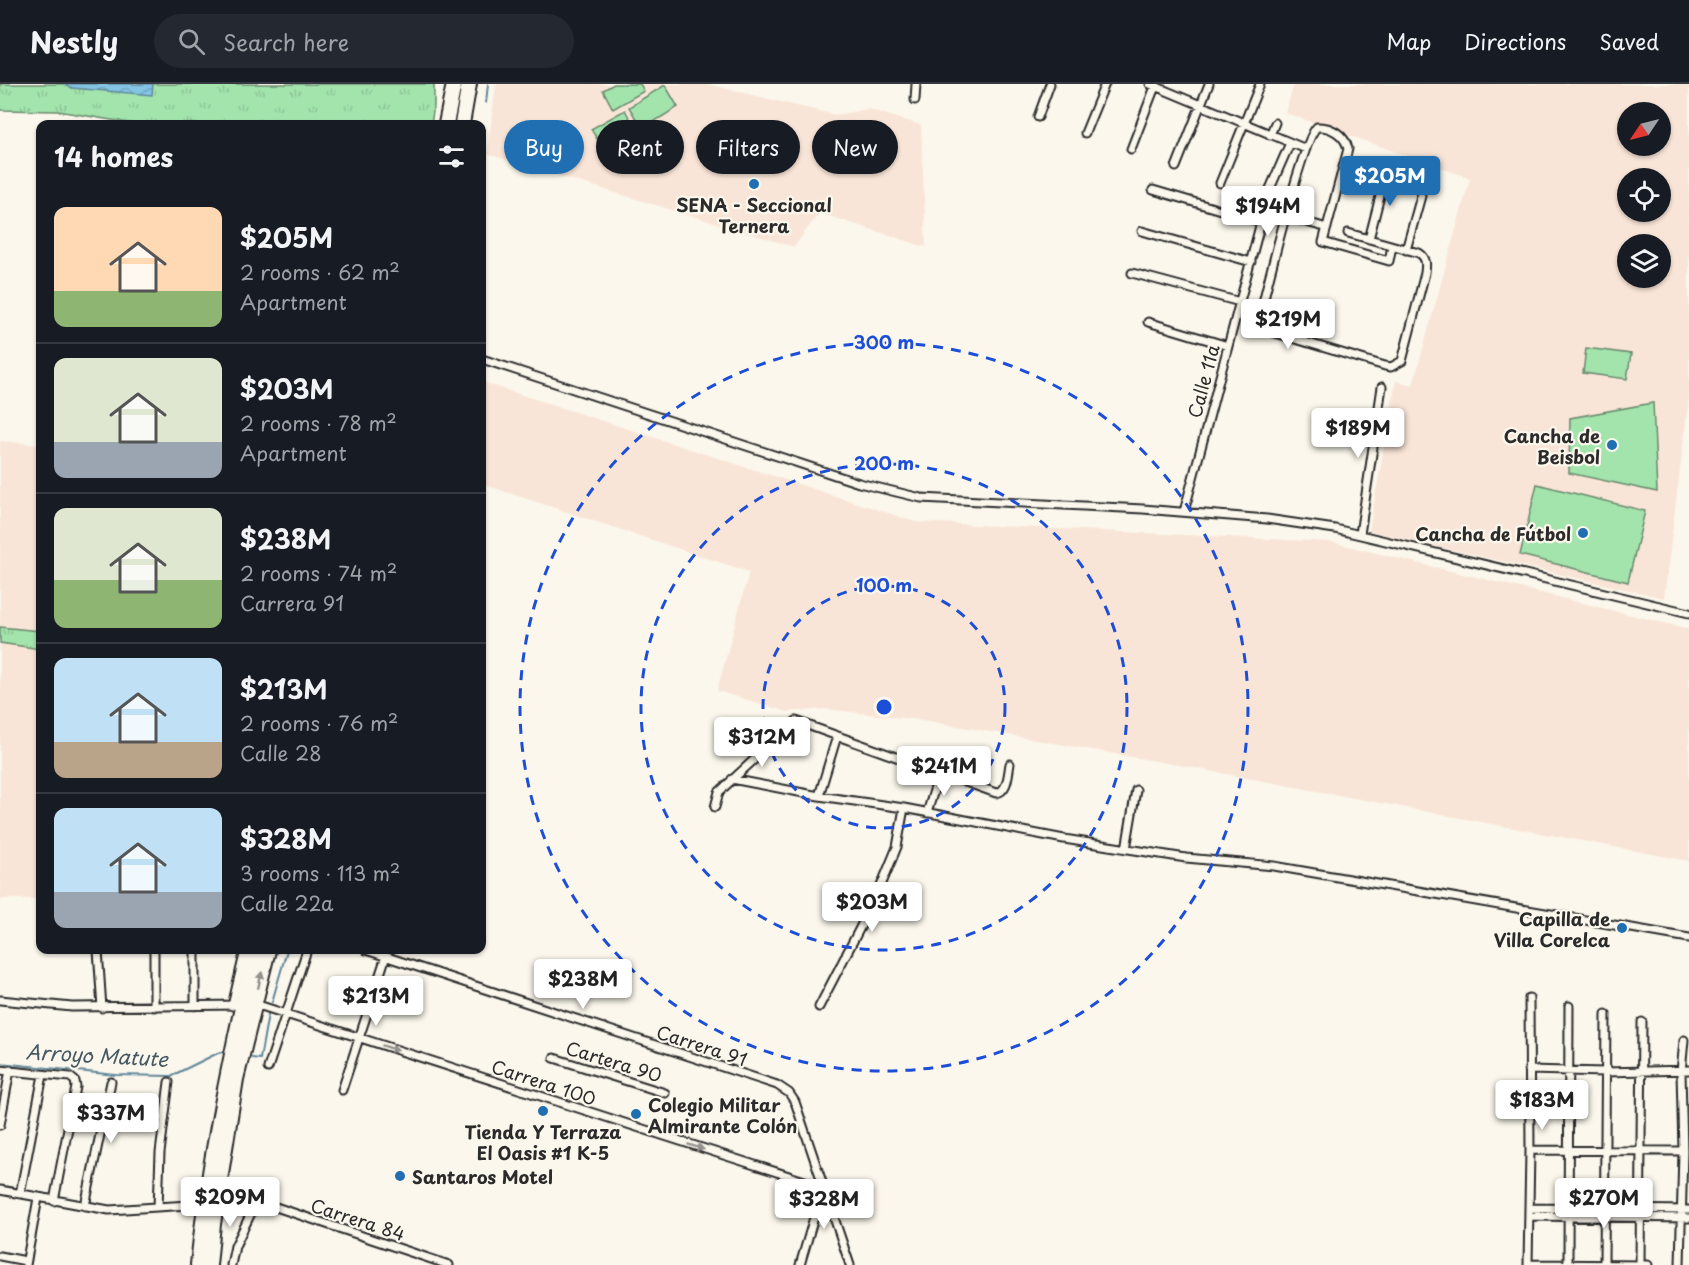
<!DOCTYPE html>
<html lang="en">
<head>
<meta charset="utf-8">
<style>
	:root { --surface:#171b24; --page:#242831; --text:#f1f3f6; --muted:#9ea1a6; --line:#363941; --accent:#1f6fb2 }
	body { margin:0; font-family:"Playpen Sans",sans-serif; background:var(--page); color:var(--text); height:100vh; display:flex; flex-direction:column; font-size:22px; white-space:nowrap }
	* { box-sizing:border-box; margin:0 }
	p { font-size:20px; color:var(--muted) }
	.icon { flex:none; width:33px; height:33px; fill:none; stroke:currentColor; stroke-width:2; stroke-linecap:round; stroke-linejoin:round }
	.map { position:relative; flex:1; overflow:hidden }
	.drawer { position:absolute; left:36px; top:36px; width:450px; height:834px; display:flex; flex-direction:column; background:var(--surface); border-radius:12px; box-shadow:0 2px 4px #0004 }
	.drawer>* { flex:none }
	.top-card { position:absolute; left:504px; top:36px; width:570px; height:54px; display:flex; gap:12px }
	.needle { width:39px; rotate:235deg }
	.tools { position:absolute; left:1617px; top:18px; display:grid; gap:12px }
	.tools a { display:grid; place-items:center; width:54px; height:54px; border-radius:50%; background:var(--surface); box-shadow:0 2px 4px #0004; font-size:30px }
	.price { position:absolute; translate:-50% -51px; padding:0 14px; border-radius:6px; background:#fff; color:#222; font-size:20px; line-height:39px; filter:drop-shadow(0 2px 3px #0008) }
	.price::after { content:''; position:absolute; left:50%; top:36px; width:18px; height:14px; margin-left:-9px; background:inherit; clip-path:polygon(0 0,100% 0,50% 100%) }
	.price.current { background:var(--accent); color:#fff }
	ul { padding:0; list-style:none }
	li { display:flex; align-items:center; gap:18px; height:150px; padding:0 18px }
	li+li { border-top:2px solid var(--line) }
	li span { display:grid; place-items:center; flex:none; width:168px; height:120px; border-radius:12px; color:#555 }
	li>.icon { margin-inline-start:auto }
	span .icon { width:72px; height:72px; fill:#fffc; stroke-width:1 }
	li b { font-size:26px }
	h2 { display:flex; justify-content:space-between; align-items:center; height:72px; padding:0 18px; font-size:26px }
	.pill { padding:0 21px; border-radius:27px; background:var(--surface); box-shadow:0 2px 4px #0004; font-size:21px; line-height:54px }
	.pill.current { background:var(--accent); color:#fff }
	header { display:flex; align-items:center; gap:36px; box-sizing:border-box; height:84px; padding:0 30px; background:var(--surface); border-bottom:2px solid var(--line) }
	header strong { font-size:28px }
	nav { display:flex; gap:33px; margin-inline-start:auto; font-size:21px }
	.search { width:420px; height:54px; background:var(--page); display:flex; align-items:center; gap:15px; box-sizing:border-box; padding:0 21px; border-radius:33px; color:var(--muted); font-size:22px }
	.map>svg:first-child { display:block }
</style>
</head>
<body>
<header>
<strong>Nestly</strong>
<div class="search"><svg class="icon" aria-label="search" viewBox="0 0 24 24"><circle cx="10" cy="10" r="6"/><path d="M15 15l6 6"/></svg>Search here</div>
<nav><a>Map</a><a>Directions</a><a>Saved</a></nav>
</header>
<div class="map">
<svg width="1689" height="1181" viewBox="0 0 1689 1181">
	<defs>
		<pattern id="grass-tufts" width="24" height="20" patternUnits="userSpaceOnUse" patternTransform="scale(1.5)"><rect width="24" height="20" fill="#a3e4ad"/><path d="M3 7l-1-3M5 7V3M7 7l1-3M15 17l-1-3M17 17v-4M19 17l1-3" fill="none" stroke="#8cc495"/></pattern>
		<pattern id="water-waves" width="16" height="10" patternUnits="userSpaceOnUse" patternTransform="scale(1.5)"><rect width="16" height="10" fill="#84c5e5"/><path d="M0 5q4-4 8 0t8 0" fill="none" stroke="#72a9c5"/></pattern>
	</defs>
	<rect width="100%" height="100%" fill="#fbf7ec"/>
	<filter id="ink" filterUnits="userSpaceOnUse"><feTurbulence type="fractalNoise" baseFrequency=".0167" numOctaves="2"/><feDisplacementMap in="SourceGraphic" scale="12" xChannelSelector="R" yChannelSelector="G"/><feConvolveMatrix kernelMatrix="1 2 1 2 8 2 1 2 1" color-interpolation-filters="sRGB"/></filter>
	<g filter="url(#ink)">
		<!-- built -->
		<path fill="#f9e5d7" fill-rule="evenodd" d="M496,0H707L835,31L868,25L921,41L926,163L819,129L794,163L487,70Z
			M1294,0H1689V314L1664,514L1369,447L1396,297L1413,301L1470,94L1285,29ZM1628,28H1660V62H1628ZM1628,94H1660V128H1628ZM1628,160H1660V194H1628Z
			M482,298L916,438L1331,458L1689,545V777L1189,683L928,637L826,625L788,628L717,607L749,488L482,400Z
			M0,357L40,361V547L0,543Z
			M0,559L40,565V815H0Z"/>
		<!-- grass -->
		<path fill="url(#grass-tufts)" stroke="#67886c" stroke-width="1.5" d="M0,0H434V22L431,40H135L58,27L0,26Z
			M0,543L40,547V565L0,559Z"/>
		<!-- park -->
		<path fill="#a3e4ad" stroke="#67886c" stroke-width="1.5" d="M614,0H640L644,7L613,25L603,6Z
			M665,1L678,23L642,45L629,23Z
			M625,26L636,46L603,65L591,45Z
			M1586,264L1631,270L1627,295L1583,289Z
			M1653,319L1657,408L1569,389L1570,334Z
			M1537,400L1645,427L1628,498L1520,471Z"/>
		<!-- water -->
		<path fill="url(#water-waves)" stroke="#60879b" stroke-width="1.5" d="M64,0H153L152,11L72,4Z"/>
		<g fill="none" stroke-linecap="round" stroke-linejoin="round">
			<!-- stream -->
			<path stroke="#60879b" stroke-width="2" d="M486,19L488,0
				M272,918L287,866
				M252,974L260,975L268,930
				M0,979L116,991L171,992L218,969L224,968"/>
			<!-- street casing -->
			<g stroke="#2b2b2b" stroke-width="11">
				<path id="street" d="M1150,0L1306,65
					M915,16L916,0
					M1038,33L1050,0
					M1085,49L1105,0
					M1270,51L1275,39
					M1131,65L1156,0
					M1176,83L1209,0
					M1220,99L1260,0
					M1153,106L1261,138L1184,428
					M1262,123L1290,59
					M1286,132L1327,144
					M1142,147L1251,178
					M1348,149L1419,169C1427,174 1426,181 1425,189L1402,277L1391,283L1385,282L1262,245L1259,237L1260,230C1267,203 1303,54 1317,43C1331,42 1345,51 1348,65L1323,158L1389,177L1392,162
					M1369,155L1387,85
					M1406,166L1421,112
					M1132,189L1240,218
					M1148,238L1228,262
					M482,275L859,399L921,414L1143,425L1267,435L1335,445L1689,529
					M1360,450L1382,303
					M732,695L819,712L904,724L1064,755L1186,774L1274,782L1689,854
					M819,712L837,652
					M715,723L719,708L796,637L996,709C1008,708 1008,690 1010,680
					M927,729L939,690
					M1126,765L1136,706
					M98,866L102,924
					M366,866L777,1001L789,1009L795,1018L850,1181
					M0,916L72,923L242,921
					M255,920L823,1103L800,1181
					M195,922V866
					M232,922L245,866
					M154,923V866
					M819,923L878,809L897,763L904,724
					M554,974L665,1009
					M268,984L307,866
					M0,986L70,993L75,997L76,1003L54,1117
					M1529,986L1605,988L1689,986
					M342,1006L386,872
					M0,1041L10,986
					M1530,1066L1683,1067
					M219,1104L449,1181
					M0,1106L109,1126L205,1120
					M20,1110L43,991
					M85,1122L111,998
					M158,1123L160,1069L169,998
					M1529,1124L1689,1126
					M1529,1132L1689,1134
					M0,1172L26,1177
					M1528,1180L1648,1181
					M1568,1180L1569,922
					M26,1181L38,1114
					M231,1181L235,1162L257,1117
					M1528,1181L1530,1066L1529,914
					M1604,1181L1606,930
					M1640,1181L1642,938
					M1680,1181L1683,1067L1681,988L1684,956"/>
			</g>
			<!-- highway casing -->
			<g stroke="#2b2b2b" stroke-width="18">
				<path id="highway" d="M446,40L454,0
					M462,40L469,0
					M198,1181C209,1074 231,970 255,866
					M209,1181L213,1140L236,995L268,866"/>
			</g>
			<!-- street -->
			<use href="#street" stroke="#fbf7ec" stroke-width="7"/>
			<!-- highway -->
			<use href="#highway" stroke="#fbf7ec" stroke-width="14"/>
		</g>
		<!-- one-way arrows -->
		<defs><path id="oneway-solid" d="M-6-.8H1V-3.2L6.5 0L1 3.2V.8H-6Z" transform="scale(1.5)"/></defs>
		<g fill="#93918c">
			<use href="#oneway-solid" transform="translate(260 896) rotate(-77)"/>
			<use href="#oneway-solid" transform="translate(390 964) rotate(18)"/>
			<use href="#oneway-solid" transform="translate(696 1063) rotate(18)"/>
		</g>
	</g>
	<!-- distance rings -->
	<g fill="none" stroke="#1d4ed8" stroke-width="3" stroke-dasharray="10 8">
		<circle cx="884" cy="623" r="121"/>
		<circle cx="884" cy="623" r="243"/>
		<circle cx="884" cy="623" r="364"/>
	</g>
	<!-- markers -->
	<g fill="#1f6fb2" stroke="#fbf7ec" stroke-width="2">
		<circle cx="754" cy="100" r="6"/>
		<circle cx="1612" cy="361" r="6"/>
		<circle cx="1583" cy="449" r="6"/>
		<circle cx="1622" cy="844" r="6"/>
		<circle cx="543" cy="1027" r="6"/>
		<circle cx="636" cy="1030" r="6"/>
		<circle cx="400" cy="1092" r="6"/>
	</g>
	<g text-anchor="middle" dominant-baseline="central" stroke-width="4.5" stroke-linejoin="round" paint-order="stroke">
		<!-- poi labels -->
		<g font-size="18" font-weight="bold" fill="#2b2b2b" stroke="#fbf7ec" text-anchor="end">
			<text x="754" y="120" text-anchor="middle">SENA - Seccional<tspan x="754" dy="21">Ternera</tspan></text>
			<text x="1600" y="351">Cancha de<tspan x="1600" dy="21">Beisbol</tspan></text>
			<text x="1571" y="449">Cancha de Fútbol</text>
			<text x="1610" y="834">Capilla de<tspan x="1610" dy="21">Villa Corelca</tspan></text>
			<text x="648" y="1020" text-anchor="start">Colegio Militar<tspan x="648" dy="21">Almirante Colón</tspan></text>
			<text x="543" y="1047" text-anchor="middle">Tienda Y Terraza<tspan x="543" dy="21">El Oasis #1 K-5</tspan></text>
			<text x="412" y="1092" text-anchor="start">Santaros Motel</text>
		</g>
		<!-- street labels -->
		<g font-size="18" fill="#2b2b2b" stroke="#fbf7ec">
			<text transform="translate(1203 297) rotate(-75)">Calle 11a</text>
			<text transform="translate(702 961) rotate(18)">Carrera 91</text>
			<text transform="translate(614 977) rotate(17)">Cartera 90</text>
			<text transform="translate(544 998) rotate(18)">Carrera 100</text>
			<text transform="translate(358 1135) rotate(18)">Carrera 84</text>
		</g>
		<!-- water labels -->
		<g font-size="20" font-style="italic" fill="#465963" stroke="#fbf7ec">
			<text transform="translate(97 971) rotate(3)">Arroyo Matute</text>
		</g>
	</g>
	<circle cx="884" cy="623" r="9" fill="#1d4ed8" stroke="#fbf7ec" stroke-width="3"/>
	<g font-size="18" text-anchor="middle" font-weight="bold" fill="#1d4ed8" stroke="#fbf7ec" stroke-width="4.5" stroke-linejoin="round" paint-order="stroke">
		<text x="884" y="265">300 m</text>
		<text x="884" y="386">200 m</text>
		<text x="884" y="508">100 m</text>
	</g>
</svg>
<div class="tools">
<a><svg class="needle" viewBox="-14 -14 28 28"><path d="M0-13l5 13h-10z" fill="#e53935"/><path d="M0 13l5-13h-10z" fill="#9ea1a6"/></svg></a>
<a><svg class="icon" aria-label="locate" viewBox="0 0 24 24"><circle cx="12" cy="12" r="6"/><path d="M12 2v4M12 18v4M2 12h4M18 12h4"/></svg></a>
<a><svg class="icon" aria-label="layers" viewBox="0 0 24 24"><path d="M12 4l9 5-9 5-9-5zM3 14l9 5 9-5"/></svg></a>
</div>
<b class="price current" style="left:1390px;top:123px">$205M</b>
<b class="price" style="left:1268px;top:153px">$194M</b>
<b class="price" style="left:1288px;top:266px">$219M</b>
<b class="price" style="left:1358px;top:375px">$189M</b>
<b class="price" style="left:762px;top:684px">$312M</b>
<b class="price" style="left:944px;top:713px">$241M</b>
<b class="price" style="left:872px;top:849px">$203M</b>
<b class="price" style="left:583px;top:926px">$238M</b>
<b class="price" style="left:376px;top:943px">$213M</b>
<b class="price" style="left:1542px;top:1047px">$183M</b>
<b class="price" style="left:111px;top:1060px">$337M</b>
<b class="price" style="left:230px;top:1144px">$209M</b>
<b class="price" style="left:1604px;top:1145px">$270M</b>
<b class="price" style="left:824px;top:1146px">$328M</b>
<div class="top-card">
<a class="pill current">Buy</a>
<a class="pill">Rent</a>
<a class="pill">Filters</a>
<a class="pill">New</a>
</div>
<section class="drawer">
<h2>14 homes<svg class="icon" aria-label="filters" viewBox="0 0 24 24"><path d="M4 7h16M4 17h16"/><circle cx="9" cy="7" r="2"/><circle cx="15" cy="17" r="2"/></svg></h2>
<ul>
<li><span style="background:linear-gradient(#ffd9b3 70%,#8fb573 0)"><svg class="icon" aria-label="home" viewBox="0 0 24 24"><path d="M3 11l9-7 9 7M6 9v11h12V9"/></svg></span><div><b>$205M</b><p>2 rooms · 62 m²</p><p>Apartment</p></div></li>
<li><span style="background:linear-gradient(#dfe7d0 70%,#9aa5b1 0)"><svg class="icon" aria-label="home" viewBox="0 0 24 24"><path d="M3 11l9-7 9 7M6 9v11h12V9"/></svg></span><div><b>$203M</b><p>2 rooms · 78 m²</p><p>Apartment</p></div></li>
<li><span style="background:linear-gradient(#dfe7d0 60%,#8fb573 0)"><svg class="icon" aria-label="home" viewBox="0 0 24 24"><path d="M3 11l9-7 9 7M6 9v11h12V9"/></svg></span><div><b>$238M</b><p>2 rooms · 74 m²</p><p>Carrera 91</p></div></li>
<li><span style="background:linear-gradient(#bfe0f5 70%,#b9a48a 0)"><svg class="icon" aria-label="home" viewBox="0 0 24 24"><path d="M3 11l9-7 9 7M6 9v11h12V9"/></svg></span><div><b>$213M</b><p>2 rooms · 76 m²</p><p>Calle 28</p></div></li>
<li><span style="background:linear-gradient(#bfe0f5 70%,#9aa5b1 0)"><svg class="icon" aria-label="home" viewBox="0 0 24 24"><path d="M3 11l9-7 9 7M6 9v11h12V9"/></svg></span><div><b>$328M</b><p>3 rooms · 113 m²</p><p>Calle 22a</p></div></li>
</ul>
</section>
</div>
</body>
</html>
